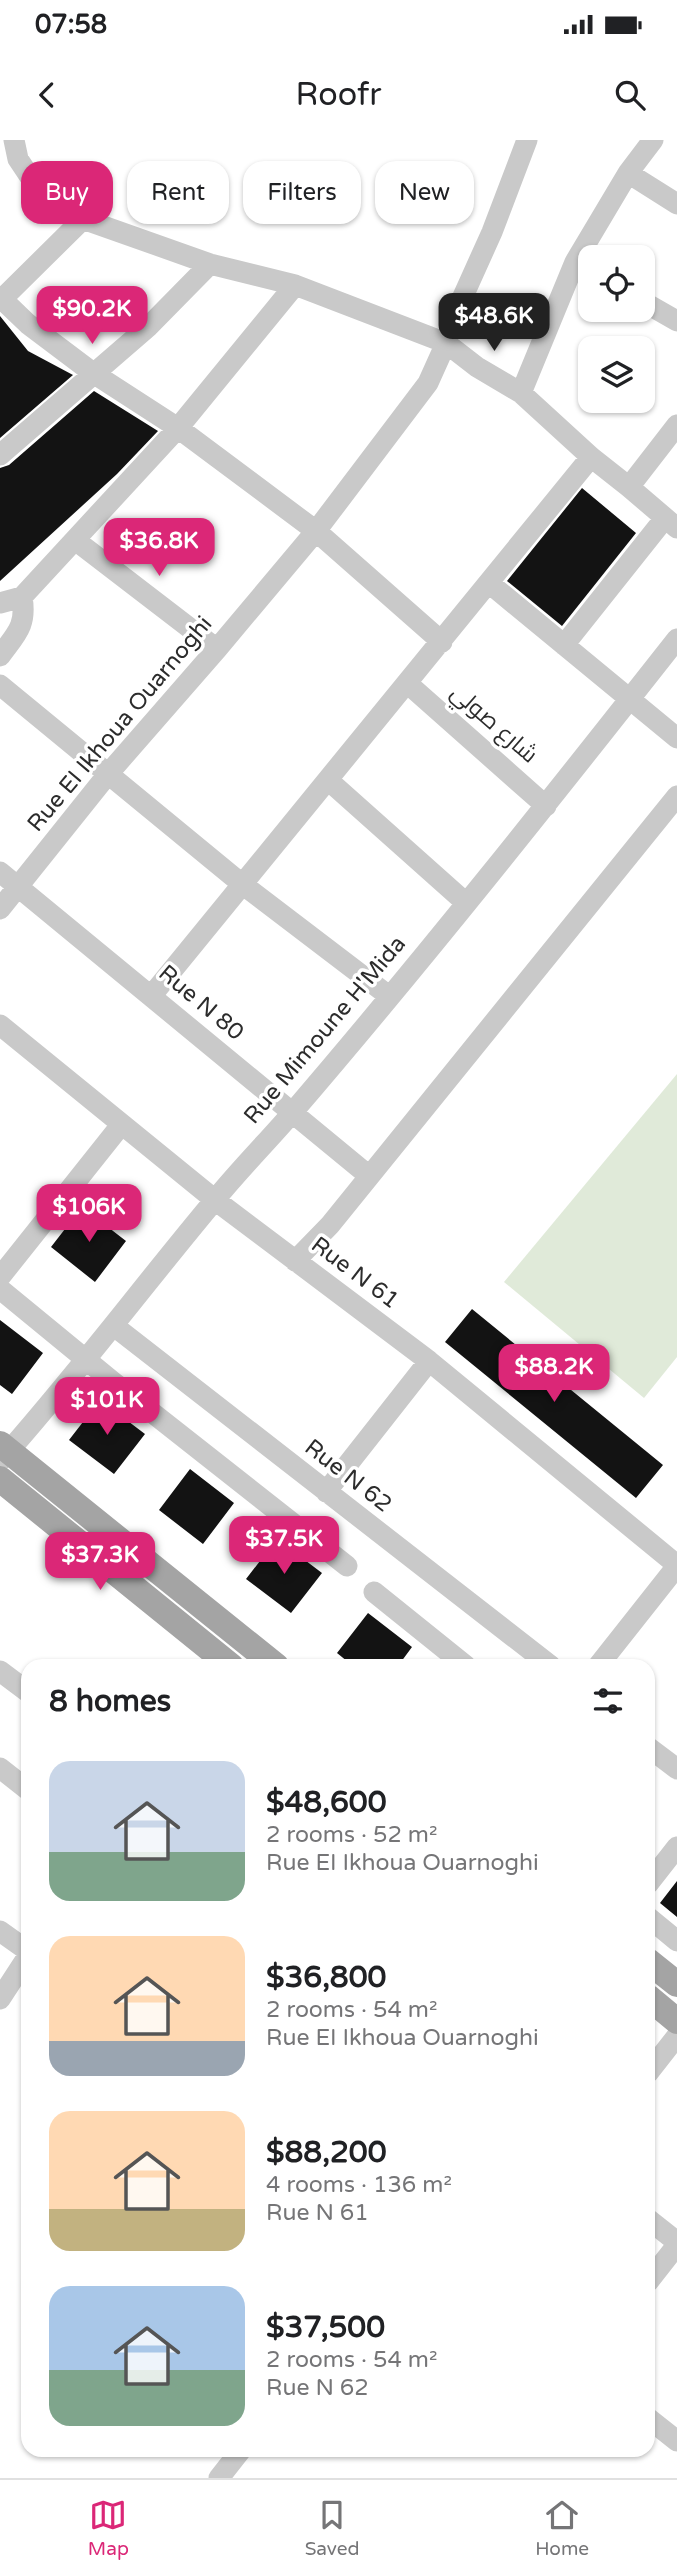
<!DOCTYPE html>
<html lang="en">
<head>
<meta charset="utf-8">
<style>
	:root { --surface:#fff; --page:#f6f6f6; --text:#202124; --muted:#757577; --line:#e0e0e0; --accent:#db2777 }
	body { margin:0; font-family:"Varela Round",Cairo,sans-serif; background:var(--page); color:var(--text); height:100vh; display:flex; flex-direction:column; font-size:26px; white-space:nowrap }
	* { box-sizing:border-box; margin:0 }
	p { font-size:23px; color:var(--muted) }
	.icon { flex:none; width:38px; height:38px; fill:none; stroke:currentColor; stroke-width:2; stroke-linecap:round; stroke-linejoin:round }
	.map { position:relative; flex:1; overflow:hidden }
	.details { position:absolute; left:21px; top:1519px; width:634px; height:798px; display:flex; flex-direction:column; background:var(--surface); border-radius:21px; box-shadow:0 2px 5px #0004 }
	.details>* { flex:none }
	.top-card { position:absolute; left:21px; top:21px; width:635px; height:63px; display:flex; gap:14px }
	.controls { position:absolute; left:578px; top:105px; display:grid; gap:14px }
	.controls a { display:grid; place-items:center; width:77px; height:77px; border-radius:14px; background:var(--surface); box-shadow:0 2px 5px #0004; font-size:35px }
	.price { position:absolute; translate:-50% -60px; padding:0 16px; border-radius:14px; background:var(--accent); color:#fff; font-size:23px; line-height:46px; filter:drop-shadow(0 2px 4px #0008) }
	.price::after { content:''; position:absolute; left:50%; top:42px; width:21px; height:16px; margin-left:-10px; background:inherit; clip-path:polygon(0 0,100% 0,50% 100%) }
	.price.on { background:#222; color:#fff }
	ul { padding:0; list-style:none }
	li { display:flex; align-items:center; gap:21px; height:175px; padding:0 28px }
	li span { display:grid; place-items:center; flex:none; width:196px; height:140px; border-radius:21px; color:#555 }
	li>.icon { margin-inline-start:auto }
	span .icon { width:84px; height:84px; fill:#fffc; stroke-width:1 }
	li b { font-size:30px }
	h2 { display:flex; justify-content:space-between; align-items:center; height:84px; padding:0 28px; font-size:30px }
	.chip { padding:0 24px; border-radius:21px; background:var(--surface); box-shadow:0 2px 5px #0004; font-size:24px; line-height:63px }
	.chip.on { background:var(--accent); color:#fff }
	.status { display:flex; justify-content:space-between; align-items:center; height:49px; padding:0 35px; background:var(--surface); direction:ltr }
	.status svg { height:19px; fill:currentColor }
	header { display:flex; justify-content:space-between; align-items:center; height:91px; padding:0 28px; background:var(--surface); font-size:32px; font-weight:600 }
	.dock { display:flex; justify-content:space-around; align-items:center; height:98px; border-top:2px solid var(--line); background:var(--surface); font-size:19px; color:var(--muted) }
	.dock a { display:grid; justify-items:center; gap:4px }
	.dock .on { color:var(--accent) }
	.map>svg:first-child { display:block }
</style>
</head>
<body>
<div class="status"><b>07:58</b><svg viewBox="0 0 49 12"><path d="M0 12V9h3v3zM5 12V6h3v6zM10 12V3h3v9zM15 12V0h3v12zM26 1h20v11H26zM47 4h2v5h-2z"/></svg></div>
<header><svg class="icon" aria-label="back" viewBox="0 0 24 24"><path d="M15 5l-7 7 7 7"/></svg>Roofr<svg class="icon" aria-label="search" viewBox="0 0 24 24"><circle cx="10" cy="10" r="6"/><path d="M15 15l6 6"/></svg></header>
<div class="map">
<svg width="677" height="2338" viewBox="0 0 677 2338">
	<rect width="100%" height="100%" fill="#fff"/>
	<!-- green -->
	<path fill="#e0ead9" d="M677,934V1217L644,1258L504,1142Z"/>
	<!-- building -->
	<path fill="#131313" d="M0,176L28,211L73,235L0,298Z
		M94,251L158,291L117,334L0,441V328L9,325Z
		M582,348L636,393L562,486L507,441Z
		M82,1067L126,1101L95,1142L51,1107Z
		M472,1169L663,1325L636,1358L445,1202Z
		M0,1180L43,1213L12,1254L0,1245Z
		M100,1260L145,1294L114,1334L69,1300Z
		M190,1329L234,1363L203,1404L159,1370Z
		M277,1399L322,1433L291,1473L246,1439Z
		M368,1473L412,1507L398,1526H353L337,1513Z
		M677,1741V1777L660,1763Z"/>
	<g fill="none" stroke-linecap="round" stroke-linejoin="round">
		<!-- minor -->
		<path stroke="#c9c9c9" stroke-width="21" d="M14,0L18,19L34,43L46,54L83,79L210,124L295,145L446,203L477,227L521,253L591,317L629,347L677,388
			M628,33L677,64
			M2,159L28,184L93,233L178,288L316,391L442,502
			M0,161L83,79
			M642,161L677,181
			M521,253L575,122L628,33L653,0
			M0,315L149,186L210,124
			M629,347L677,285
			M75,400L217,509
			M489,443L677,598
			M0,463L22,457L178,288L295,145
			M564,505L665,378
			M0,516C16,494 27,486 22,457
			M407,543L546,666
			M0,545L242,744L389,856
			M328,640L466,763
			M0,732L368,1035
			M0,769L108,634L217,509L316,391L428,243L446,203L456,172L492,92L527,0
			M152,855L591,317
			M0,885L215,1060L429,1221L677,1425
			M295,1121L330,1085L677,656
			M0,1137L121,985
			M0,1149L112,1241L347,1426
			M114,1186L551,1526
			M0,1321C75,1237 142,1147 214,1061C239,1030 267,1002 292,973C425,818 551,659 677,499
			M326,1352L429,1221
			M374,1452L466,1526
			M598,1526L677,1426
			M0,1531L28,1552
			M648,1607L677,1629
			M0,1628L28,1650
			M648,1744L677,1707
			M648,1777L677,1801
			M0,1791L28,1811
			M0,1859L28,1816
			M648,1933L677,1896
			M648,2079L677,2102
			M648,2142L677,2105
			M648,2278L677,2301
			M219,2338L241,2310"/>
		<!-- major -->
		<path stroke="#a4a4a4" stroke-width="26" d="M0,1304L276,1526
			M0,1339L231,1526
			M648,1821L677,1844
			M648,1857L677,1881"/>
	</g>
	<g text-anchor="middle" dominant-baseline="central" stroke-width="7" stroke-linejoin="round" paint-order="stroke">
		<!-- street labels -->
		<g font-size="23" fill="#2c2c2c" stroke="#fff">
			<text transform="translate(120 584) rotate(-50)">Rue EI Ikhoua Ouarnoghi</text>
			<text transform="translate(494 584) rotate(41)">شارع صولي</text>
			<text transform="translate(201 863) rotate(40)">Rue N 80</text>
			<text transform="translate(325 890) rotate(-50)">Rue Mimoune H'Mida</text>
			<text transform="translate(355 1133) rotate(37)">Rue N 61</text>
			<text transform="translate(348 1336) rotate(38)">Rue N 62</text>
		</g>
	</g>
</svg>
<div class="controls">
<a><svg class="icon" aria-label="locate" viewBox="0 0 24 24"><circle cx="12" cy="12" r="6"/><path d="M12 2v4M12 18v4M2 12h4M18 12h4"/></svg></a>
<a><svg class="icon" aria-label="layers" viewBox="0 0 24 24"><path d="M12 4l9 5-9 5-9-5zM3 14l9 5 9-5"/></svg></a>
</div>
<b class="price" style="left:92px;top:206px">$90.2K</b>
<b class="price on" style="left:494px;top:213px">$48.6K</b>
<b class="price" style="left:159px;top:438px">$36.8K</b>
<b class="price" style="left:89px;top:1104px">$106K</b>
<b class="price" style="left:554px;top:1264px">$88.2K</b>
<b class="price" style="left:107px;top:1297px">$101K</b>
<b class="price" style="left:284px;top:1436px">$37.5K</b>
<b class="price" style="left:100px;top:1452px">$37.3K</b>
<div class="top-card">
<a class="chip on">Buy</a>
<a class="chip">Rent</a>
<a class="chip">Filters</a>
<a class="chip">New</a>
</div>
<section class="details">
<h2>8 homes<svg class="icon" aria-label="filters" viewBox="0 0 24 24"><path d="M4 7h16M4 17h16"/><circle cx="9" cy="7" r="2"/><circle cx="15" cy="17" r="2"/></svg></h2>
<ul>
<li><span style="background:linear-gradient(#c9d6e8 65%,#7fa58c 0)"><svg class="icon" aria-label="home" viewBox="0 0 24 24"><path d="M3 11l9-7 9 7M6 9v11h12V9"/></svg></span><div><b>$48,600</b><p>2 rooms · 52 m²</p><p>Rue EI Ikhoua Ouarnoghi</p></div></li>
<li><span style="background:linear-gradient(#ffd9b3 75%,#9aa5b1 0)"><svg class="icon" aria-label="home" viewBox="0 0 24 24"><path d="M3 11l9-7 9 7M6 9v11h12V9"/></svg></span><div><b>$36,800</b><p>2 rooms · 54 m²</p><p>Rue EI Ikhoua Ouarnoghi</p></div></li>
<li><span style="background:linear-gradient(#ffd9b3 70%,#c2b280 0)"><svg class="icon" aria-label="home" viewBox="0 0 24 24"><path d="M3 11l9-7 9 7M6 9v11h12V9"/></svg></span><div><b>$88,200</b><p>4 rooms · 136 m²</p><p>Rue N 61</p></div></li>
<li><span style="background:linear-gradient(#a9c7e8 60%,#7fa58c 0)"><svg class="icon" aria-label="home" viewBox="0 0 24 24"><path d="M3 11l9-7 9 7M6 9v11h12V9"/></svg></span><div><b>$37,500</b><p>2 rooms · 54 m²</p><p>Rue N 62</p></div></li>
</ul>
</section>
</div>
<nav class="dock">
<a class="on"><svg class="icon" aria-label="map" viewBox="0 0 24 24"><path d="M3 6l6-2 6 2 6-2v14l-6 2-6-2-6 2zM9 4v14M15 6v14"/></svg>Map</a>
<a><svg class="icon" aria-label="saved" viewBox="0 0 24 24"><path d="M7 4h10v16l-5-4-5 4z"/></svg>Saved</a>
<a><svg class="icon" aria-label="home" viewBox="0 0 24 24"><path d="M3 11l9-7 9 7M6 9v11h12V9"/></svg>Home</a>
</nav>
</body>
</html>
